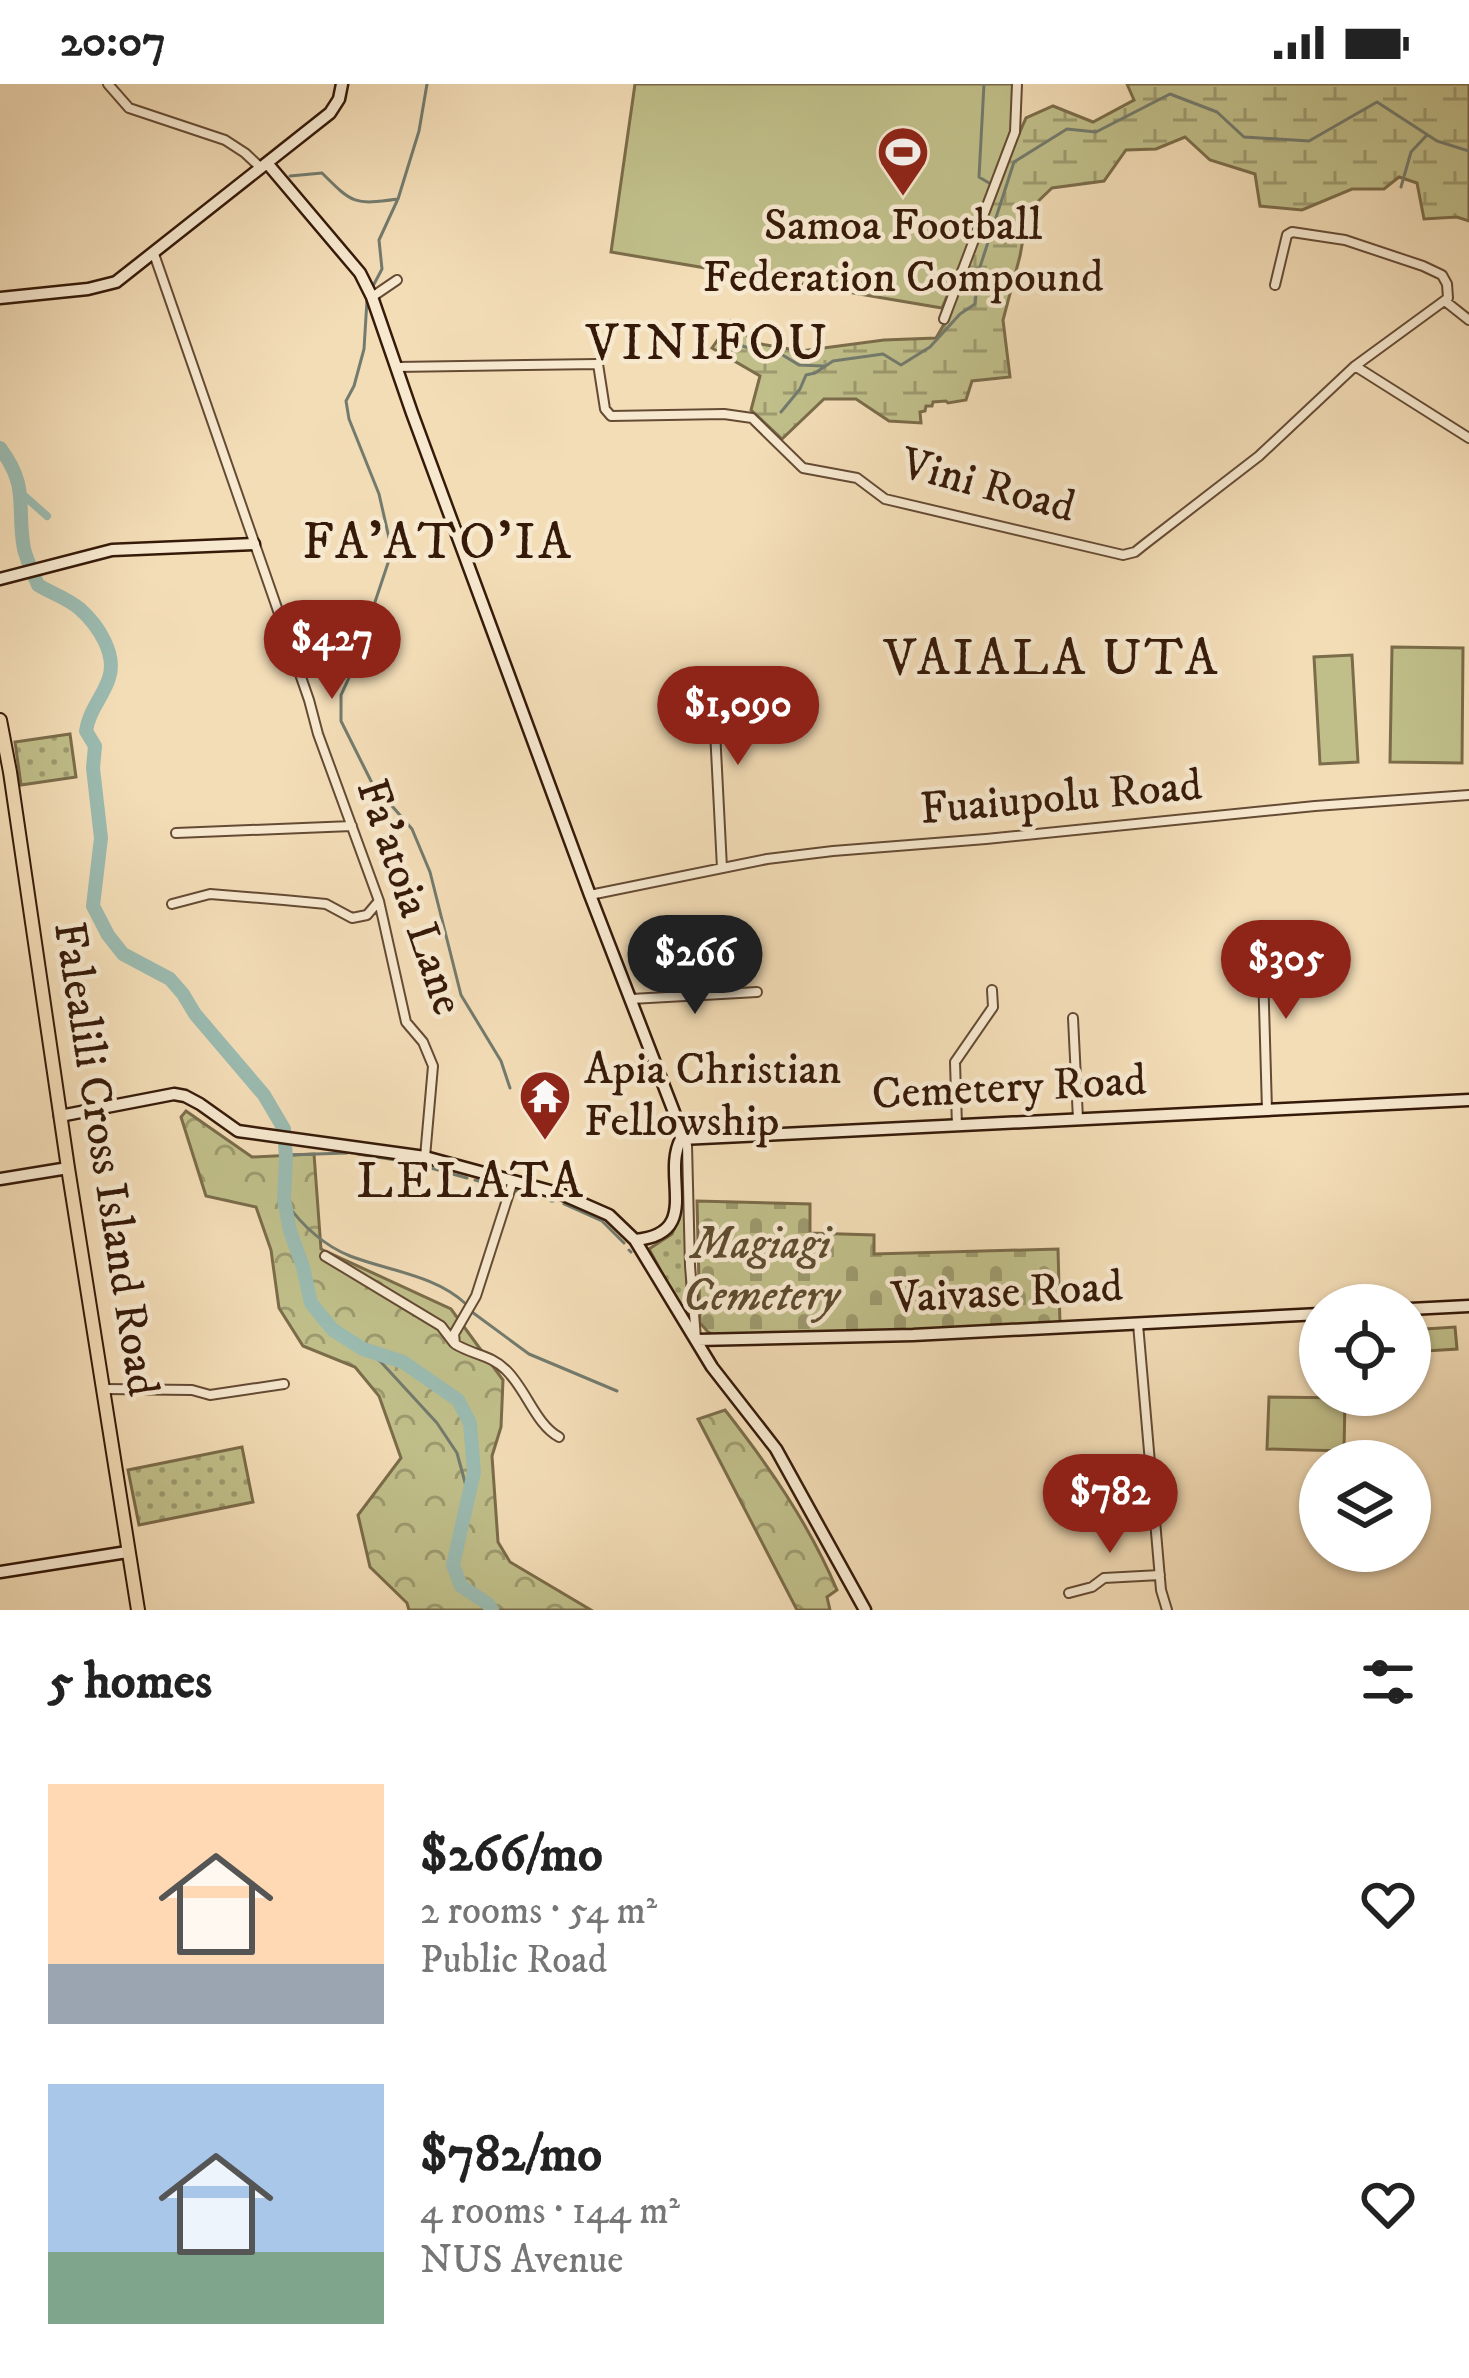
<!DOCTYPE html>
<html lang="en">
<head>
<meta charset="utf-8">
<style>
	:root { --surface:#fff; --page:#f2f2f2; --text:#222; --muted:#767676; --accent:#8f2418 }
	body { margin:0; font-family:"IM FELL DW Pica",serif; background:var(--page); color:var(--text); height:100vh; display:flex; flex-direction:column; font-size:45px; white-space:nowrap }
	* { box-sizing:border-box; margin:0 }
	p { font-size:39px; color:var(--muted) }
	.icon { flex:none; width:66px; height:66px; fill:none; stroke:currentColor; stroke-width:2; stroke-linecap:round; stroke-linejoin:round }
	.map { position:relative; height:1526px; overflow:hidden }
	.drawer { display:flex; flex-direction:column; background:var(--surface); flex:1 }
	.drawer>* { flex:none }
	.fabs { position:absolute; left:1299px; top:1200px; display:grid; gap:24px }
	.fabs a { display:grid; place-items:center; width:132px; height:132px; border-radius:50%; background:var(--surface); box-shadow:0 3px 9px #0004; font-size:60px }
	.price { position:absolute; translate:-50% -102px; padding:0 27px; border-radius:42px; background:var(--accent); color:#fff; font-size:39px; line-height:78px; filter:drop-shadow(0 3px 6px #0008) }
	.price::after { content:''; position:absolute; left:50%; top:72px; width:36px; height:27px; margin-left:-18px; background:inherit; clip-path:polygon(0 0,100% 0,50% 100%) }
	.price.on { background:#222; color:#fff }
	ul { padding:0; list-style:none }
	li { display:flex; align-items:center; gap:36px; height:300px; padding:0 48px }
	li span { display:grid; place-items:center; flex:none; width:336px; height:240px; border-radius:0px; color:#555 }
	li>.icon { margin-inline-start:auto }
	span .icon { width:144px; height:144px; fill:#fffc; stroke-width:1 }
	li b { font-size:51px }
	h2 { display:flex; justify-content:space-between; align-items:center; height:144px; padding:0 48px; font-size:51px }
	.status { display:flex; justify-content:space-between; align-items:center; height:84px; padding:0 60px; background:var(--surface); direction:ltr }
	.status svg { height:33px; fill:currentColor }
	.map>svg:first-child { display:block }
</style>
</head>
<body>
<div class="status"><b>20:07</b><svg viewBox="0 0 49 12"><path d="M0 12V9h3v3zM5 12V6h3v6zM10 12V3h3v9zM15 12V0h3v12zM26 1h20v11H26zM47 4h2v5h-2z"/></svg></div>
<div class="map">
<svg width="1469" height="1526" viewBox="0 0 1469 1526">
	<defs>
		<pattern id="forest-crowns" width="20" height="18" patternUnits="userSpaceOnUse" patternTransform="scale(3)"><rect width="20" height="18" fill="#c0bf8a"/><path d="M2 6a3 3 0 1 1 6 0M12 15a3 3 0 1 1 6 0" fill="none" stroke="#9d9a6f"/></pattern>
		<pattern id="wetland-marsh" width="20" height="14" patternUnits="userSpaceOnUse" patternTransform="scale(3)"><rect width="20" height="14" fill="#c0bf8a"/><path d="M1 5h8M5 5V1M11 12h8M15 12V8" fill="none" stroke="#9d9a6f"/></pattern>
		<pattern id="cemetery-stones" width="16" height="16" patternUnits="userSpaceOnUse" patternTransform="scale(3)"><rect width="16" height="16" fill="#c0bf8a"/><path d="M2 7V4a2 2 0 0 1 4 0v3zM10 15v-3a2 2 0 0 1 4 0v3z" fill="#9d9a6f"/></pattern>
		<pattern id="park-dots" width="8" height="8" patternUnits="userSpaceOnUse" patternTransform="scale(3)"><rect width="8" height="8" fill="#c0bf8a"/><path d="M2 2h.1M6 6h.1" fill="none" stroke="#9d9a6f" stroke-width="1.8" stroke-linecap="round"/></pattern>
	</defs>
	<rect width="100%" height="100%" fill="#f3ddb7"/>
	<filter id="stains"><feTurbulence type="fractalNoise" baseFrequency=".00167" numOctaves="4"/><feColorMatrix values="0 0 0 0 .2 0 0 0 0 .09 0 0 0 0 .02 0 0 0 .5 -.17"/></filter>
	<radialGradient id="worn" r=".72"><stop offset=".6" stop-color="#630" stop-opacity="0"/><stop offset="1" stop-color="#630" stop-opacity=".3"/></radialGradient>
	<!-- forest -->
	<path fill="url(#forest-crowns)" stroke="#7b6c4a" stroke-width="3" d="M186,1027L252,1073L314,1070L321,1165L451,1225L503,1296L501,1343L492,1372L498,1458L510,1478L591,1526H409L407,1519L370,1483L358,1431L401,1374L379,1312L355,1283L303,1262L279,1224L271,1166L256,1123L206,1112L181,1033Z
		M725,1326C769,1382 809,1440 837,1506L827,1513L830,1526H797L698,1335Z"/>
	<!-- wetland -->
	<path fill="url(#wetland-marsh)" stroke="#7b6c4a" stroke-width="3" d="M1127,0H1469V137L1457,133L1424,135L1417,99L1399,93L1384,105H1352L1302,126L1260,122L1255,90L1210,76L1185,53L1156,65L1126,66L1104,97L1052,104L1028,127L1020,172L1003,236L1010,293L972,297L966,316L948,319L946,317L933,318L932,322H926L925,327L920,328L921,339L889,337L856,315H824L782,355L751,326L760,292L712,264L731,237L755,259L801,267L884,256L936,254L950,230L981,135L1026,34L1053,22L1093,38L1134,16Z"/>
	<!-- cemetery -->
	<path fill="url(#cemetery-stones)" stroke="#7b6c4a" stroke-width="3" d="M697,1117L810,1120V1149L874,1151V1170L1058,1165L1060,1240L719,1253L708,1248L700,1239Z"/>
	<!-- park -->
	<path fill="url(#park-dots)" stroke="#7b6c4a" stroke-width="3" d="M70,650L76,693L21,701L15,658Z
		M683,1066L688,1232L686,1233L649,1165L672,1150L678,1136Z
		M242,1363L253,1418L139,1441L128,1386Z"/>
	<!-- pitch -->
	<path fill="#c0bf8a" stroke="#7b6c4a" stroke-width="3" d="M635,0H1019L1018,47L942,224L611,168Z
		M1392,563L1463,564L1462,679L1390,678Z
		M1352,571L1358,678L1320,680L1314,573Z
		M1455,1243L1457,1265L1410,1268V1246Z
		M1269,1313L1345,1314L1344,1367L1267,1365Z"/>
	<g fill="none" stroke-linecap="round" stroke-linejoin="round">
		<!-- stream -->
		<path stroke="#737b6e" stroke-width="3" d="M984,0L979,93L989,99
			M290,92L322,89C353,120 354,121 398,115L419,47L427,0
			M1401,103L1411,68L1426,52
			M373,202L382,185L379,156L397,117
			M367,216L364,265L354,302L346,317L349,335L379,410L392,467L352,587L341,611V637L372,699L412,745L430,788L461,911L501,977L510,1004
			M730,258L752,265L764,273L781,270L799,281L823,282
			M781,328L800,305L806,291L815,289L833,277L883,270L901,281L930,263L960,230L975,220L979,186L1014,78L1067,45L1096,48L1170,10L1217,28L1244,53L1309,57L1377,18L1437,57L1469,67
			M358,1070L402,1077
			M286,1071L347,1069
			M409,1078L467,1094
			M475,1096L504,1104
			M516,1107H518
			M526,1109L534,1112
			M284,1116C300,1139 323,1161 350,1172C389,1187 435,1191 466,1220
			M551,1117H553
			M564,1120L602,1137L624,1159
			M629,1166L631,1168
			M472,1228L529,1270L617,1307
			M363,1265L380,1277L437,1339L457,1369L469,1413"/>
		<!-- canal -->
		<path stroke="#9bbbb1" stroke-width="8" d="M21,409L47,432"/>
		<!-- river -->
		<path stroke="#9bbbb1" stroke-width="14" d="M0,364C30,404 16,422 24,465C27,477 33,489 38,501C51,509 69,515 80,525C98,541 117,570 109,594C103,613 89,626 86,647L95,662L93,684L101,754L93,822L108,851L123,870L170,895L183,910L195,930L264,1011L284,1045L286,1074L284,1116L290,1147L303,1183L311,1219L333,1246L363,1265L403,1278L458,1316L470,1339L474,1388L453,1481L461,1502L488,1520L492,1526"/>
		<!-- street casing -->
		<g stroke="#654b34" stroke-width="12">
			<path id="street" d="M108,0L129,24L225,56L245,69L261,84
				M154,170L309,616L318,650L379,817L406,938L423,958L433,982L425,1073
				M1275,201L1287,151L1292,148L1345,156L1423,182L1442,191L1447,200L1448,214L1355,282
				M372,213L397,196
				M1445,217L1469,236
				M944,235L1015,48L1017,0
				M396,283L598,280L605,325L611,332L724,330L752,334L803,384L857,394L885,415L1123,471L1135,468L1145,460L1259,372L1355,282L1469,354
				M176,749L352,742
				M722,784L713,607L771,597
				M590,811L767,775L833,767L986,755L1315,722L1469,711
				M172,820L210,810L284,816L326,820L352,834L367,831L378,818
				M1262,852L1267,1026
				M631,915L757,908
				M1073,934L1078,1035
				M957,1042L955,978L993,923L992,906
				M682,1056L687,1061L690,1182L696,1254
				M513,1097L476,1212L454,1250L455,1260C473,1271 491,1271 506,1286C526,1305 536,1341 559,1353
				M325,1172L441,1242L454,1259
				M1138,1240L1161,1506L1167,1526
				M104,1305L192,1306L210,1311L284,1300
				M1069,1509L1092,1503L1104,1494L1160,1491"/>
		</g>
		<!-- secondary casing -->
		<g stroke="#361a09" stroke-width="15">
			<path id="secondary" d="M267,79L360,189L372,213L412,329L590,811L679,1041L681,1055
				M0,214L88,205L116,198L330,29L339,15L342,0
				M0,495L112,466L254,460
				M60,1032L174,1010L185,1012L200,1020L238,1047L425,1073L561,1110L609,1131L635,1156L712,1283L776,1365L865,1526
				M0,1095L68,1084
				M635,1156C703,1150 661,1092 681,1055L1469,1016
				M1410,1225L1469,1222
				M697,1256L913,1251L1320,1230
				M0,1488L127,1468"/>
		</g>
		<!-- primary casing -->
		<g stroke="#361a09" stroke-width="16">
			<path id="primary" d="M0,636L10,688L68,1084L138,1526"/>
		</g>
		<!-- street -->
		<use href="#street" stroke="#f7e9d0" stroke-width="8"/>
		<!-- secondary -->
		<use href="#secondary" stroke="#f7e9d0" stroke-width="10"/>
		<!-- primary -->
		<use href="#primary" stroke="#f3ddb7" stroke-width="12"/>
	</g>
	<!-- icons -->
	<defs>
		<g id="stadium-pin" transform="scale(2.7)"><path d="M0 17L-7.5 6A9.5 9.5 0 1 1 7.5 6Z" fill="#8f2418" stroke="#f7e9d0"/><path d="M0-5a6.5 5 0 1 0 0 10a6.5 5 0 1 0 0-10ZM-3.5-1.8h7v3.6h-7Z" fill="#fff"/></g>
		<g id="temple-pin" transform="scale(2.7)"><path d="M0 17L-7.5 6A9.5 9.5 0 1 1 7.5 6Z" fill="#8f2418" stroke="#f7e9d0"/><path d="M0-6L5-2H3V0L6.5 2.5H4V6H1.5V3h-3V6H-4V2.5H-6.5L-3 0V-2H-5Z" fill="#fff"/></g>
	</defs>
	<g fill-rule="evenodd">
		<use href="#stadium-pin" x="903" y="68"/>
		<use href="#temple-pin" x="545" y="1012"/>
	</g>
	<g text-anchor="middle" dominant-baseline="central" stroke-width="9" stroke-linejoin="round" paint-order="stroke">
		<!-- poi labels -->
		<g font-size="45" fill="#361a09" stroke="#f7e9d0">
			<text x="903" y="142">Samoa Football<tspan x="903" dy="52">Federation Compound</tspan></text>
			<text x="584" y="986" text-anchor="start">Apia Christian<tspan x="584" dy="52">Fellowship</tspan></text>
		</g>
		<!-- street labels -->
		<g font-size="45" fill="#361a09" stroke="#f7e9d0">
			<text transform="translate(988 402) rotate(15)">Vini Road</text>
			<text transform="translate(1061 714) rotate(-5)">Fuaiupolu Road</text>
			<text transform="translate(409 813) rotate(71)">Fa'atoia Lane</text>
			<text transform="translate(1009 1004) rotate(-3)">Cemetery Road</text>
			<text transform="translate(105 1075) rotate(81)">Falealili Cross Island Road</text>
			<text transform="translate(1007 1209) rotate(-3)">Vaivase Road</text>
		</g>
		<!-- park labels -->
		<g font-size="45" font-style="italic" fill="#5f4c30" stroke="#f7e9d0">
			<text x="761" y="1161">Magiagi<tspan x="761" dy="52">Cemetery</tspan></text>
		</g>
		<!-- quarter labels -->
		<g font-size="51" letter-spacing="3" fill="#361a09" stroke="#f7e9d0">
			<text x="708" y="260">VINIFOU</text>
			<text x="438" y="459">FA'ATO'IA</text>
			<text x="1052" y="575">VAIALA UTA</text>
			<text x="471" y="1098">LELATA</text>
		</g>
	</g>
	<rect width="100%" height="100%" filter="url(#stains)"/>
	<rect width="100%" height="100%" fill="url(#worn)"/>
</svg>
<div class="fabs">
<a><svg class="icon" aria-label="locate" viewBox="0 0 24 24"><circle cx="12" cy="12" r="6"/><path d="M12 2v4M12 18v4M2 12h4M18 12h4"/></svg></a>
<a><svg class="icon" aria-label="layers" viewBox="0 0 24 24"><path d="M12 4l9 5-9 5-9-5zM3 14l9 5 9-5"/></svg></a>
</div>
<b class="price" style="left:332px;top:618px">$427</b>
<b class="price" style="left:738px;top:684px">$1,090</b>
<b class="price on" style="left:695px;top:933px">$266</b>
<b class="price" style="left:1286px;top:938px">$305</b>
<b class="price" style="left:1110px;top:1472px">$782</b>
</div>
<section class="drawer">
<h2>5 homes<svg class="icon" aria-label="filters" viewBox="0 0 24 24"><path d="M4 7h16M4 17h16"/><circle cx="9" cy="7" r="2"/><circle cx="15" cy="17" r="2"/></svg></h2>
<ul>
<li><span style="background:linear-gradient(#ffd9b3 75%,#9aa5b1 0)"><svg class="icon" aria-label="home" viewBox="0 0 24 24"><path d="M3 11l9-7 9 7M6 9v11h12V9"/></svg></span><div><b>$266/mo</b><p>2 rooms · 54 m²</p><p>Public Road</p></div><svg class="icon" aria-label="heart" viewBox="0 0 24 24"><path d="M12 20l-8-8c-3-5 5-10 8-4 3-6 11-1 8 4z"/></svg></li>
<li><span style="background:linear-gradient(#a9c7e8 70%,#7fa58c 0)"><svg class="icon" aria-label="home" viewBox="0 0 24 24"><path d="M3 11l9-7 9 7M6 9v11h12V9"/></svg></span><div><b>$782/mo</b><p>4 rooms · 144 m²</p><p>NUS Avenue</p></div><svg class="icon" aria-label="heart" viewBox="0 0 24 24"><path d="M12 20l-8-8c-3-5 5-10 8-4 3-6 11-1 8 4z"/></svg></li>
</ul>
</section>
</body>
</html>
